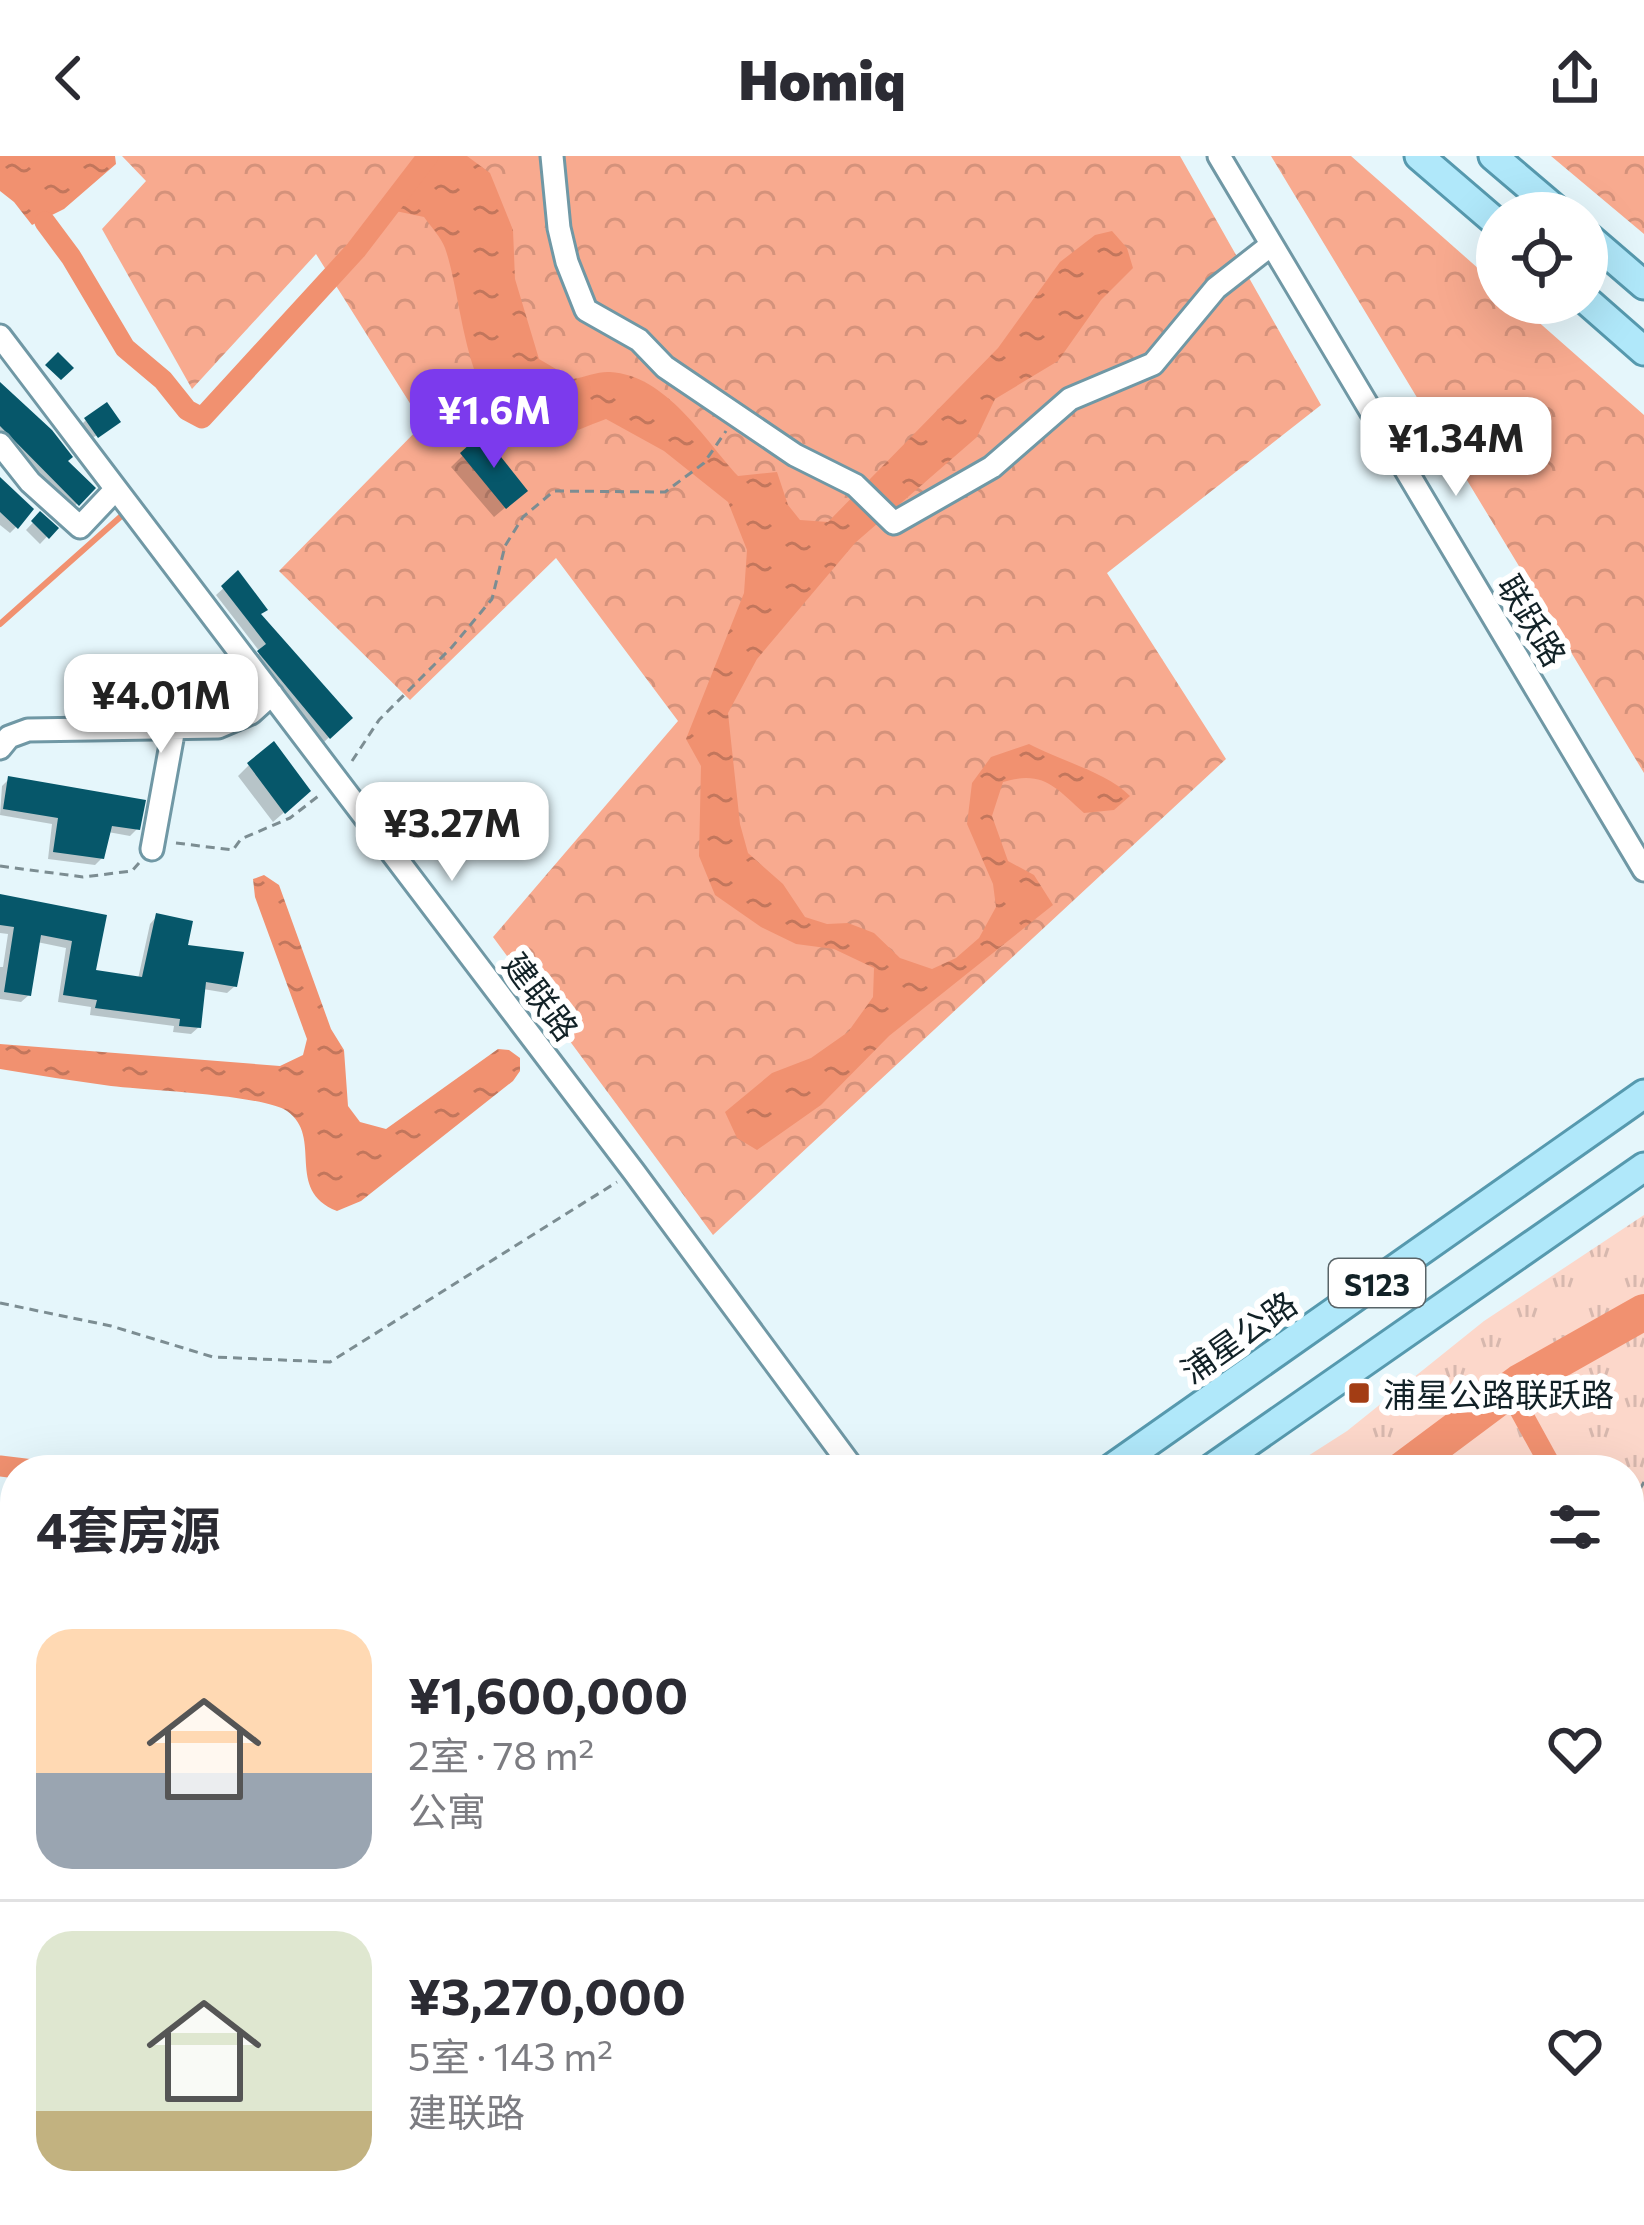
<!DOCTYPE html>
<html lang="zh">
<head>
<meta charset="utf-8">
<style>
	:root { --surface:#fff; --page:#f2f2f3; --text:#2b2b33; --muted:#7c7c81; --line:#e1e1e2; --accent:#7c3aed }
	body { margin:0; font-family:Commissioner,"Noto Sans SC",sans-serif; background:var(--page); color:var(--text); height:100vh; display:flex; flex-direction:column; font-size:45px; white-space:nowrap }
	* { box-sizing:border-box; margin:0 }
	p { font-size:39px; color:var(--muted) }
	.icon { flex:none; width:66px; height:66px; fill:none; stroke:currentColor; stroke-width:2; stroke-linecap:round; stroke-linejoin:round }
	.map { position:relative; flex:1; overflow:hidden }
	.side { position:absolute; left:0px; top:1299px; width:1644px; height:771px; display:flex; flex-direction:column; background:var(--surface); border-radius:48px 48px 0 0; box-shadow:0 12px 48px #0002 }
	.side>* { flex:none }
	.fabs { position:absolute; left:1476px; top:36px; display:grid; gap:24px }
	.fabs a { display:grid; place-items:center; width:132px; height:132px; border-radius:50%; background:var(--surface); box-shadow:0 12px 48px #0002; font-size:60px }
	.price { position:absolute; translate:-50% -102px; padding:0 27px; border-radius:24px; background:#fff; color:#222; font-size:39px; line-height:78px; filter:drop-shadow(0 3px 6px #0008) }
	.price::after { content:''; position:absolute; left:50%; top:72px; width:36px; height:27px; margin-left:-18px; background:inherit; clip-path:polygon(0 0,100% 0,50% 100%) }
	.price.on { background:var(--accent); color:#fff }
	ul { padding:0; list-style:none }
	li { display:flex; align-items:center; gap:36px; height:300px; padding:0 36px }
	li+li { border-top:3px solid var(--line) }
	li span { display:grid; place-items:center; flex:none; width:336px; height:240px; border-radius:36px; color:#555 }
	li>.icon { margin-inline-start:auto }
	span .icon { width:144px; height:144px; fill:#fffc; stroke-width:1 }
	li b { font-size:51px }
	h2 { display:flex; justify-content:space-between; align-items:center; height:144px; padding:0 36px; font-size:51px }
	header { display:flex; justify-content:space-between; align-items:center; height:156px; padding:0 36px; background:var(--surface); font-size:54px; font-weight:800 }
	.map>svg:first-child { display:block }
</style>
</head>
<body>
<header><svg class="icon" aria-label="back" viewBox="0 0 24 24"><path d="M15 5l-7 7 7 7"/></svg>Homiq<svg class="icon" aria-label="share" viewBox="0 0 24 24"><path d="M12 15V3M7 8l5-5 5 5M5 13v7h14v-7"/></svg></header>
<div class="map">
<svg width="1644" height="2069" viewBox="0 0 1644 2069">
	<defs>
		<pattern id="grass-tufts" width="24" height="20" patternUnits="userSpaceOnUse" patternTransform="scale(3)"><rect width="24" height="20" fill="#fcd7ca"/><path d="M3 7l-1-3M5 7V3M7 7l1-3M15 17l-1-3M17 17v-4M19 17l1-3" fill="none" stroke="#d7b8ae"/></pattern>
		<pattern id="forest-crowns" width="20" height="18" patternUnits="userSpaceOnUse" patternTransform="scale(3)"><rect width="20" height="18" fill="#f8aa8f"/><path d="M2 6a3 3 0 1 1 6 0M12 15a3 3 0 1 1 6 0" fill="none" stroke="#d4927b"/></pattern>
		<pattern id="water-ripples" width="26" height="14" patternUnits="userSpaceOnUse" patternTransform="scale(3)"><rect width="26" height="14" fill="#f19170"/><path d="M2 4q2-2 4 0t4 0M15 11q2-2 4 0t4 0" fill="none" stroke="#c2765c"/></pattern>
	</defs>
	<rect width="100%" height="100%" fill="#e5f6fb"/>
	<!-- grass -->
	<path fill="url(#grass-tufts)" d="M1644,1059V2069H266L287,2055H1629V1314H1286L1347,1275L1484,1165Z"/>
	<!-- forest -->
	<path fill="url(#forest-crowns)" d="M122,0H1180L1321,249L1107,417L1226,603L713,1079L493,781L678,565L556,402L410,544L279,415L423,268L316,98L192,233L102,73L146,25Z
		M1271,0H1351L1497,129V147H1517L1644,259V617Z
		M1551,0H1644V78Z"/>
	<!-- water -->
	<path fill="url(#water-ripples)" d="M0,0H115L116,8L64,53L32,69L14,46L0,35Z
		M434,0H467L490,17L513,74L515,123L539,203L573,223C585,221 599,215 610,216C666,219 704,283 738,320L777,316L788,349L800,364L828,366L998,192L1060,106L1095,79L1112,75L1127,92L1133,112L1101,144L1058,205L995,243L977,281L855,387L757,503L728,557L740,668L748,697L783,728L805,761L827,768L848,767L874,777L900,802L932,813L956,802L979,782L996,751L993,728L967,668L972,627L991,601L1029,588C1059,604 1108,617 1130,640L1114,654L1084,657C1055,631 1043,614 1003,626L992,660L1008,705L1034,719L1053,749L889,880L821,949L757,994L737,982L725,956L772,917L811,902L848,876L873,841L874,812L834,793L796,788L761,771L715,739L699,700L701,610L686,583L744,437L747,394L728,346L664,295L606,263C589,269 570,279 552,280C463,284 466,151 445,92C441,81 431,71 424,61L386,53Z
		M264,719L279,729L331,873L344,894L348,950L360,966L386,973L498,893L509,894L520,902V915L513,925L361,1045L337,1055C284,1034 324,981 287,955C264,939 145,934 111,930C74,925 37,919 0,913V888L280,910L303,899L307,883L255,741L253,723Z"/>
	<!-- shadow -->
	<path fill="#0003" d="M0,230L92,332L71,354L0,281Z
		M86,264L111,272L88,284L79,271Z
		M482,281L513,345L494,361L451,311Z
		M0,322L16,371L10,377L0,369Z
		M40,359L55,372L40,388L26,374Z
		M238,419L258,459L349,562L322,588L253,504L260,496L216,439Z
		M249,609L296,646L273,666L238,620Z
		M9,623L137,673L130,680L108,676L102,702L95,709L48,703L52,668L0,659L2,630Z
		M0,742L103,762L92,816L138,823L150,768L157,760L184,791L235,830L227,837L203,833L199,871L191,878L173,876L174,870L90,859L91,851L58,846L66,792L37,786L29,839L21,846L0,843V811H3L8,778L0,777Z"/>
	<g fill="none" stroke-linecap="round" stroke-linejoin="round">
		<!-- stream -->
		<path stroke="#f19170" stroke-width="6" d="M0,468L127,355"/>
		<!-- canal -->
		<path stroke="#f19170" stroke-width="21" d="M45,66L71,101L125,192L163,224L187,254L202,262L356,94L428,0
			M1509,1234L1553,1314
			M0,1310L33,1314
			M1629,1450L1644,1477
			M1629,1511L1644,1504
			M1629,1997L1644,2001
			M1065,2064L1113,2055
			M802,2069L843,2055"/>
		<!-- river -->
		<path stroke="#f19170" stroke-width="36" d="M1402,1314L1520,1226L1644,1156
			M1061,2055L1066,2069
			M446,2069L454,2055"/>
	</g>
	<!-- building -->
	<path fill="#06576a" d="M58,196L74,212L61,224L45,209Z
		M0,226L52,274L73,301L68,305L96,332L79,350L0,270Z
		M107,246L121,266L98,282L84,262Z
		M482,277L528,335L506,353L460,297Z
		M0,321L34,353L18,373L0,356Z
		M40,355L59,372L49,383L31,365Z
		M238,414L268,454L261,458L353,562L330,583L257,495L266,488L221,430Z
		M274,585L311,635L285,658L247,607Z
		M8,620L146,644L140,674L112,670L104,703L53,696L58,662L3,653Z
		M0,738L107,759L96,814L142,821L156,757L193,765L188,789L244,796L237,831L206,826L201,872L179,870L180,863L95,852L97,844L63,839L72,785L41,779L31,840L4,836L14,771L0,769Z"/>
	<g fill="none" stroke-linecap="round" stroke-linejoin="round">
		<!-- minor casing -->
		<g stroke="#7098a5" stroke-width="27">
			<path id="minor" d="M552,0L559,72L567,106L586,154L639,184L665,211L795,299L855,329L894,367L992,311L1070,243L1153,208L1216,132L1271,89
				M1219,0L1644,714
				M0,180L634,1016L854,1314
				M0,288L30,326L80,371L116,333
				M0,592L9,581L28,574L218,571L251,557L272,538
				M152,693L174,572"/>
		</g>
		<!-- major casing -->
		<g stroke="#5699ae" stroke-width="33">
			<path id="major" d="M1419,0L1497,67
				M1493,0L1560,57
				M1587,80L1644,129
				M1587,145L1644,195
				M1109,1314L1644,938
				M1209,1314L1644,1011
				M0,2054L15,2050
				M26,2069L46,2055
				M129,2069L149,2055"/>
		</g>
		<!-- path -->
		<path stroke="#7c8d92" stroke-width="3" stroke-dasharray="9 6" stroke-linecap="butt" d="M352,605L379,564L452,491L492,443L505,390L523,361L554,335L665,336L704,307L726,275
			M176,687L233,694L241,683L290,662L321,638
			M0,710L83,721L132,715L139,707
			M0,1147L111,1170L213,1201L330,1206L617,1026
			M1644,1326L1640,1333L1644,1366
			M1629,1338L1639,1334
			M1629,2046H1644
			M1210,2055V2069
			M904,2069L943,2056L948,2069
			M1287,2069L1324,2062L1337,2055"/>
		<!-- minor -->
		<use href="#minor" stroke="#fff" stroke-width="21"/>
		<!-- major -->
		<use href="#major" stroke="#b0e8fa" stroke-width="27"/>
	</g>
	<!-- markers -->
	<rect fill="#a33d14" stroke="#fff" stroke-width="4.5" x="1347" y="1225" width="24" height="24" rx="6"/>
	<g text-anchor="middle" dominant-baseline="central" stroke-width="12" stroke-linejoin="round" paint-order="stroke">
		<!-- shield labels -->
		<rect fill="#fff" stroke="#596468" stroke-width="3" x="1329" y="1103" width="96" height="48" rx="9"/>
		<g font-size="30" font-weight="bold" fill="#122227">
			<text x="1377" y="1127">S123</text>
		</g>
		<!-- street labels -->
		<g font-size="33" fill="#122227" stroke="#fff">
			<text transform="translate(1533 464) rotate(59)">联跃路</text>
			<text transform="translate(542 840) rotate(53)">建联路</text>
			<text transform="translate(1238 1180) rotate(-35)">浦星公路</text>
		</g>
		<!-- poi labels -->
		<g font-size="33" fill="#122227" stroke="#fff" text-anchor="start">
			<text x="1383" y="1237">浦星公路联跃路</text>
		</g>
	</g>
</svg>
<div class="fabs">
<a><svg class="icon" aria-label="locate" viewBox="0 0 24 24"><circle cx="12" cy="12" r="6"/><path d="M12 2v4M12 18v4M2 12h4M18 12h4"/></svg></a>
</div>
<b class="price on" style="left:494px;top:315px">¥1.6M</b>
<b class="price" style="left:1456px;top:343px">¥1.34M</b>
<b class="price" style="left:161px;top:600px">¥4.01M</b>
<b class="price" style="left:452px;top:728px">¥3.27M</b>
<section class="side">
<h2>4套房源<svg class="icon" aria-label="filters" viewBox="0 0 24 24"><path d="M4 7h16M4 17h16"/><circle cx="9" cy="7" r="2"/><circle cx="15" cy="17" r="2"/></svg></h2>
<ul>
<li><span style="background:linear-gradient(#ffd9b3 60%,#9aa5b1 0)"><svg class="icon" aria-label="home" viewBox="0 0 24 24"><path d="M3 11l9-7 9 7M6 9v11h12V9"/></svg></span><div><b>¥1,600,000</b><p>2室 · 78 m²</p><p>公寓</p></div><svg class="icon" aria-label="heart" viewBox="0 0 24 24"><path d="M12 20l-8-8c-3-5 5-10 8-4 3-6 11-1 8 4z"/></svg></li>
<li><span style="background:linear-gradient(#dfe7d0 75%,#c2b280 0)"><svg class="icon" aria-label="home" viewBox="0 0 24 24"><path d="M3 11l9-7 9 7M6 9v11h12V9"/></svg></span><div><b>¥3,270,000</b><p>5室 · 143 m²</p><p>建联路</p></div><svg class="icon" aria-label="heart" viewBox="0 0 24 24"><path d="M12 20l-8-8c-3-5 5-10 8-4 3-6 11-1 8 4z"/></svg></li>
</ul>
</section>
</div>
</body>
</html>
